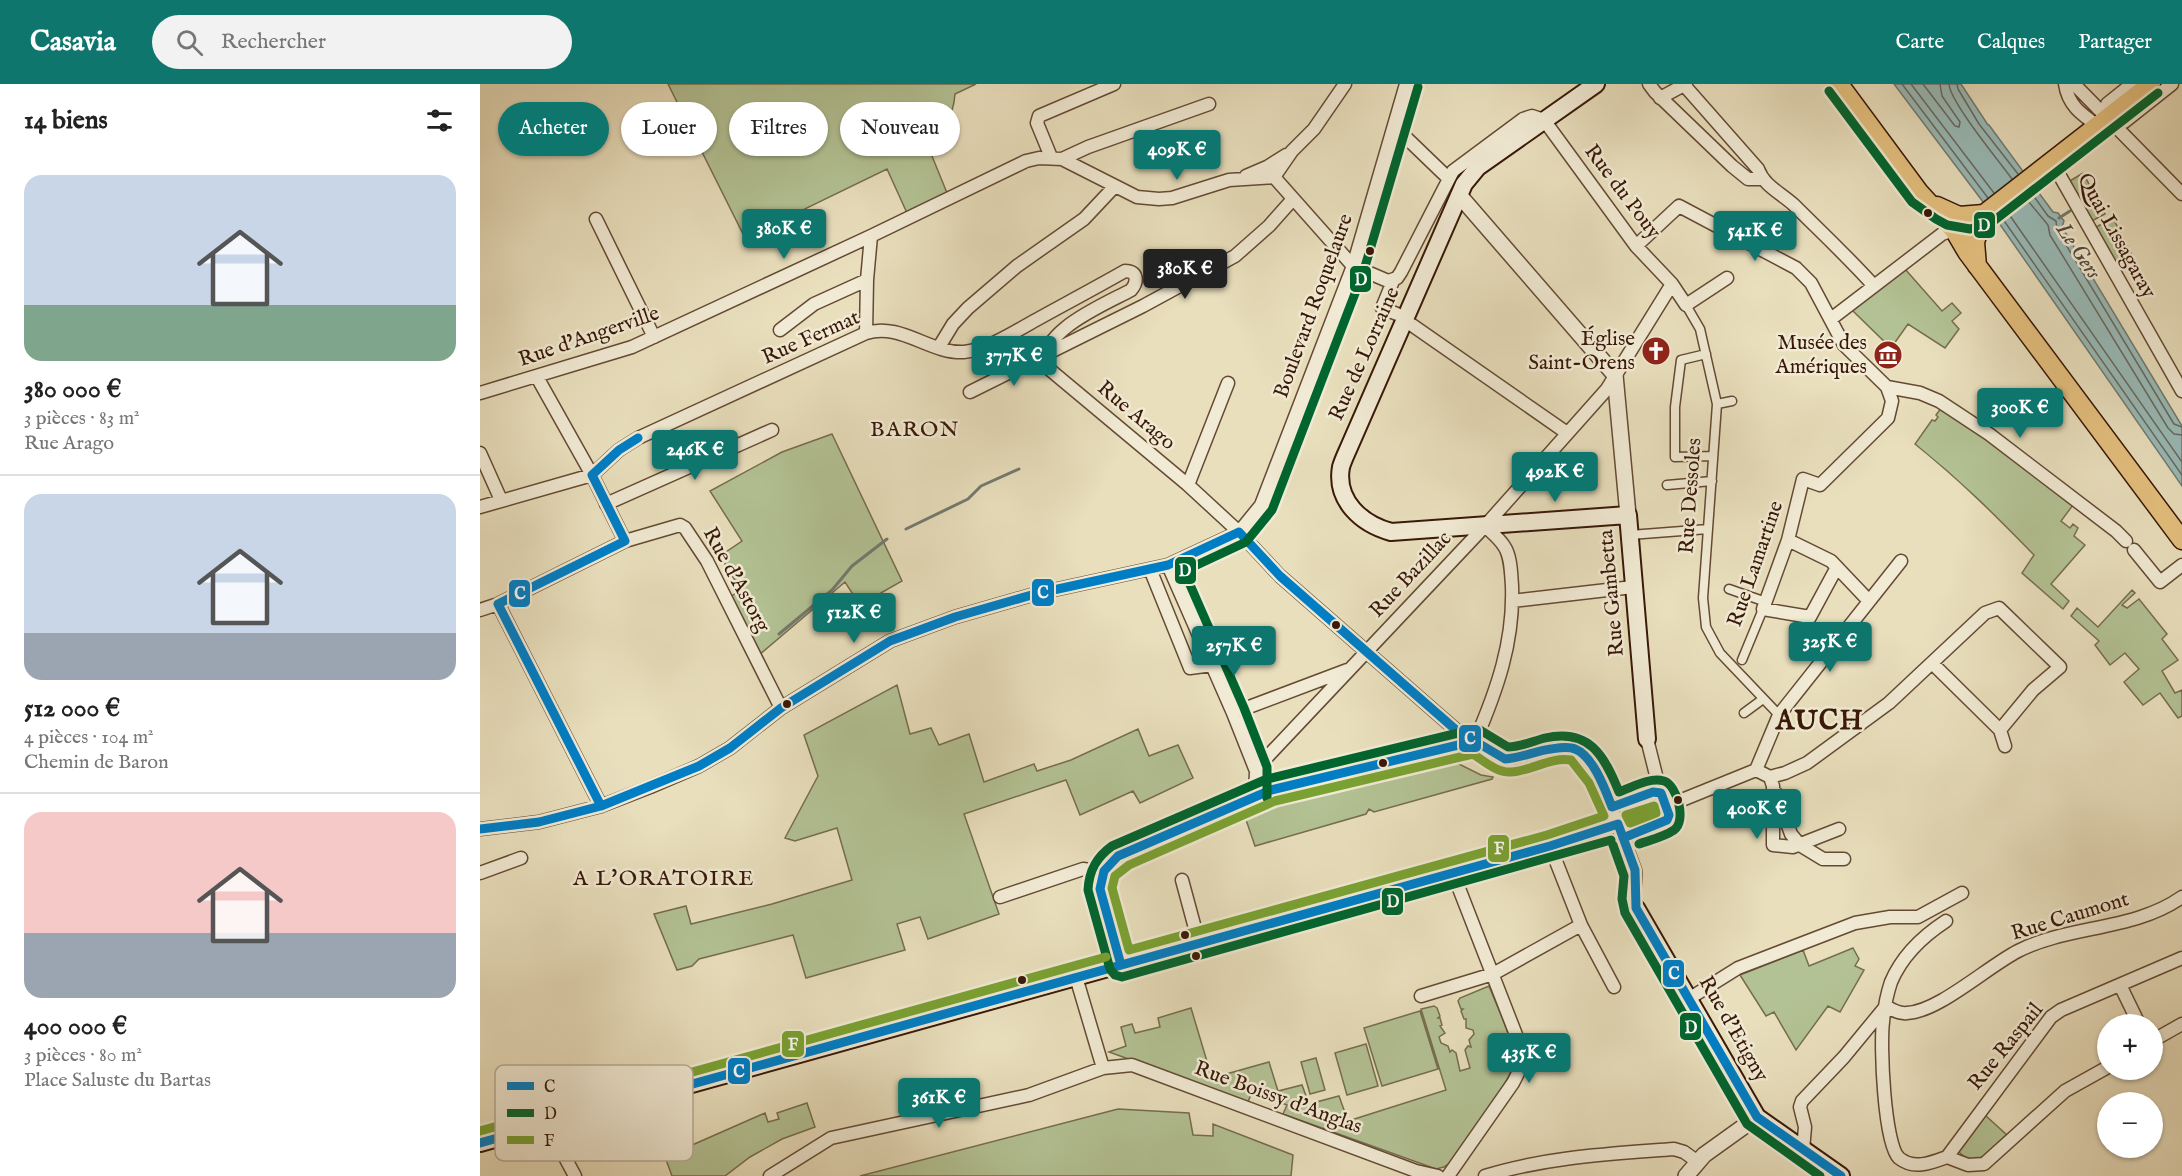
<!DOCTYPE html>
<html lang="fr">
<head>
<meta charset="utf-8">
<style>
	:root { --surface:#fff; --page:#f2f2f2; --text:#222; --muted:#767676; --line:#e0e0e0; --accent:#0f766e }
	body { margin:0; font-family:"IM FELL English",serif; background:var(--page); color:var(--text); height:100vh; display:flex; flex-direction:column; font-size:22px; white-space:nowrap }
	* { box-sizing:border-box; margin:0 }
	p { font-size:20px; color:var(--muted) }
	.icon { flex:none; width:33px; height:33px; fill:none; stroke:currentColor; stroke-width:2; stroke-linecap:round; stroke-linejoin:round }
	.map { position:relative; flex:1; overflow:hidden }
	.panel { display:flex; flex-direction:column; background:var(--surface); width:480px }
	.panel>* { flex:none }
	.hud { position:absolute; left:18px; top:18px; width:570px; height:54px; display:flex; gap:12px }
	.controls { position:absolute; left:1617px; top:930px; display:grid; gap:12px }
	.controls a { display:grid; place-items:center; width:66px; height:66px; border-radius:50%; background:var(--surface); box-shadow:0 2px 4px #0004; font-size:30px }
	.price { position:absolute; translate:-50% -51px; padding:0 14px; border-radius:6px; background:var(--accent); color:#fff; font-size:20px; line-height:39px; filter:drop-shadow(0 2px 3px #0008) }
	.price::after { content:''; position:absolute; left:50%; top:36px; width:18px; height:14px; margin-left:-9px; background:inherit; clip-path:polygon(0 0,100% 0,50% 100%) }
	.price.selected { background:#222; color:#fff }
	ul { padding:0; list-style:none }
	li { display:grid; align-content:center; gap:12px; height:318px; padding:0 24px }
	li+li { border-top:2px solid var(--line) }
	li span { display:grid; place-items:center; height:186px; border-radius:18px; color:#555 }
	li>.icon { margin-inline-start:auto }
	span .icon { width:108px; height:108px; fill:#fffc; stroke-width:1 }
	li b { font-size:26px }
	h2 { display:flex; justify-content:space-between; align-items:center; height:72px; padding:0 24px; font-size:26px }
	.tag { padding:0 21px; border-radius:27px; background:var(--surface); box-shadow:0 2px 4px #0004; font-size:21px; line-height:54px }
	.tag.selected { background:var(--accent); color:#fff }
	header { display:flex; align-items:center; gap:36px; box-sizing:border-box; height:84px; padding:0 30px; background:var(--accent); color:#fff }
	header strong { font-size:28px }
	nav { display:flex; gap:33px; margin-inline-start:auto; font-size:21px }
	.search { width:420px; height:54px; background:var(--page); display:flex; align-items:center; gap:15px; box-sizing:border-box; padding:0 21px; border-radius:33px; color:var(--muted); font-size:22px }
	main { display:flex; flex:1; min-height:0 }
	.map>svg:first-child { display:block }
</style>
</head>
<body>
<header>
<strong>Casavia</strong>
<div class="search"><svg class="icon" aria-label="search" viewBox="0 0 24 24"><circle cx="10" cy="10" r="6"/><path d="M15 15l6 6"/></svg>Rechercher</div>
<nav><a>Carte</a><a>Calques</a><a>Partager</a></nav>
</header>
<main>
<section class="panel">
<h2>14 biens<svg class="icon" aria-label="filters" viewBox="0 0 24 24"><path d="M4 7h16M4 17h16"/><circle cx="9" cy="7" r="2"/><circle cx="15" cy="17" r="2"/></svg></h2>
<ul>
<li><span style="background:linear-gradient(#c9d6e8 70%,#7fa58c 0)"><svg class="icon" aria-label="home" viewBox="0 0 24 24"><path d="M3 11l9-7 9 7M6 9v11h12V9"/></svg></span><div><b>380 000 €</b><p>3 pièces · 83 m²</p><p>Rue Arago</p></div></li>
<li><span style="background:linear-gradient(#c9d6e8 75%,#9aa5b1 0)"><svg class="icon" aria-label="home" viewBox="0 0 24 24"><path d="M3 11l9-7 9 7M6 9v11h12V9"/></svg></span><div><b>512 000 €</b><p>4 pièces · 104 m²</p><p>Chemin de Baron</p></div></li>
<li><span style="background:linear-gradient(#f6c9c9 65%,#9aa5b1 0)"><svg class="icon" aria-label="home" viewBox="0 0 24 24"><path d="M3 11l9-7 9 7M6 9v11h12V9"/></svg></span><div><b>400 000 €</b><p>3 pièces · 80 m²</p><p>Place Saluste du Bartas</p></div></li>
</ul>
</section>
<div class="map">
<svg width="1702" height="1092" viewBox="0 0 1702 1092">
	<rect width="100%" height="100%" fill="#e9dfbd"/>
	<filter id="stains"><feTurbulence type="fractalNoise" baseFrequency=".00333" numOctaves="4"/><feColorMatrix values="0 0 0 0 .2 0 0 0 0 .09 0 0 0 0 .02 0 0 0 .5 -.17"/></filter>
	<radialGradient id="worn" r=".72"><stop offset=".6" stop-color="#630" stop-opacity="0"/><stop offset="1" stop-color="#630" stop-opacity=".3"/></radialGradient>
	<!-- green -->
	<path fill="#b3c294" stroke="#766d4e" stroke-width="1.5" d="M188,0H496L475,10C473,35 466,41 443,50L467,109L427,129L407,85L265,154Z
		M1603,89L1625,130L1610,138L1588,98Z
		M1633,134L1653,173L1634,183L1614,144Z
		M1425,185L1462,227L1472,219L1481,229L1472,237L1479,245L1465,264L1428,240L1411,264L1372,226Z
		M1462,323L1507,353L1593,421L1581,437L1590,444L1593,440L1598,444L1594,452L1605,461L1571,500L1589,517L1583,525L1542,489L1554,471C1513,429 1481,397 1435,360L1452,336L1455,337L1458,333L1456,331Z
		M352,350L422,497L380,521L365,498L279,571L250,513L261,506L240,472L262,457L230,407L302,368Z
		M1652,506L1655,509L1642,521L1647,524L1659,515L1687,550L1682,555L1698,576L1682,587L1695,609L1702,606V632L1698,634L1680,609L1663,621L1644,598L1659,585L1645,569L1630,581L1615,561L1619,557L1591,532L1597,524L1618,543Z
		M417,601L430,650L451,644L459,661L489,650L504,698L554,680L557,687L591,676L658,645L669,672L698,661L713,694L660,719L653,707L600,731L586,696L484,730L519,830L448,855L440,833L417,840L425,866L326,894L313,851L219,875L212,882L197,886L174,830L206,822L211,840L292,820L372,796L357,744L315,757L305,754L338,692L324,651Z
		M953,677L954,682L973,677L1001,691L1013,693L1012,695L894,728L889,725L886,730L775,762L763,727L789,716L831,707L832,710L841,708V704Z
		M1373,864L1379,875L1375,882L1384,886L1360,928L1348,922L1316,966L1294,928L1286,932L1260,891L1323,866L1329,882Z
		M1009,902C1015,917 1036,963 1035,976C1035,992 983,1059 972,1078L964,1083L956,1085L803,1030L807,1021L772,1008L768,1018L629,968L646,962L641,943L652,940L655,949L680,943L678,934L711,924L732,994L789,978L798,1007L822,1001L829,1020L859,1012L868,1037L966,1006L941,925L954,922L957,924L960,932L958,934H960L962,941L960,942L965,949L959,953L961,959L968,962L970,968L972,966L976,969L980,987L990,984L985,966L988,962L991,963L989,956L994,950L993,946L986,944V935H984L981,927L983,925H981L978,917L980,914Z
		M940,927L958,985L902,1002L884,944Z
		M886,960L898,1002L867,1011L855,969Z
		M836,974L845,1006L830,1010L821,978Z
		M327,1019L335,1043L302,1055L270,1073L245,1092H192L185,1073L285,1029L288,1038L299,1035L297,1029Z
		M638,1025L709,1029L713,1051L733,1052V1040L813,1071L811,1092H380Z
		M1505,1031L1528,1052C1514,1064 1496,1088 1478,1067Z"/>
	<!-- water -->
	<path fill="#99bbb8" stroke="#727a71" stroke-width="1.5" d="M1414,0H1481L1508,41H1509L1573,128L1578,129L1584,137L1582,143L1702,342V402L1519,139Z"/>
	<g fill="none" stroke-linecap="round" stroke-linejoin="round">
		<!-- shore -->
		<path stroke="#686a60" stroke-width="1.5" d="M1422,0L1508,114
			M1431,0L1514,109
			M1443,0L1475,42L1479,43L1480,38L1462,12L1460,0
			M1469,0C1470,18 1519,77 1532,95
			M1477,0L1478,5L1499,40L1538,90
			M1550,107L1568,132L1576,137L1577,146L1694,340L1702,343
			M1544,112L1568,141L1570,151L1688,344L1694,350L1702,351
			M1526,126L1702,378
			M1520,131L1702,391"/>
		<!-- stream -->
		<path stroke="#727a71" stroke-width="3" d="M1579,134L1590,127
			M426,445L488,415L501,402L539,385
			M299,550L352,506L372,482L407,455"/>
		<!-- pedestrian casing -->
		<g stroke="#644a34" stroke-width="11">
			<path id="pedestrian" d="M1206,221L1220,245L1237,320L1223,514L1226,543L1240,569L1299,631
				M1226,270L1201,276L1195,323V373L1233,372
				M1237,320L1252,317
				M1187,401L1232,397
				M1150,451L1228,445
				M1249,505L1286,518
				M1262,576L1283,525
				M1264,629L1283,615"/>
		</g>
		<!-- minor casing -->
		<g stroke="#644a34" stroke-width="15">
			<path id="minor" d="M1169,0L1175,8L1252,82L1268,95H1281
				M1585,0C1588,21 1601,30 1618,42
				M1594,0L1702,110
				M1204,1L1278,85C1284,102 1301,109 1314,121C1341,148 1369,174 1394,202
				M1180,14L1206,0
				M1628,34L1627,20L1652,0
				M1630,34L1644,38L1692,0
				M914,42L968,94
				M571,73L557,39L559,32L634,0
				M582,75L608,63L729,20
				M1572,78L1702,307
				M766,92L787,83L806,71
				M794,93L873,182L908,197L917,194L921,188L973,87L1043,35L1052,32L1064,36L1156,162L1192,200L1206,221L1247,194
				M794,93L812,67L834,45L865,0
				M116,135L174,253
				M1156,162L1199,122L1316,184L1331,199L1364,261L1407,303L1412,317L1408,334L1340,401L1323,395L1308,456L1283,525L1330,533L1357,483
				M913,197L902,224L917,230
				M1351,235L1462,150L1474,146
				M932,241L1087,349
				M300,246L334,220L387,196
				M386,249L387,196L391,152
				M459,263L473,240L488,224L537,182L604,135L635,102
				M57,293L112,391L145,457
				M1407,303L1440,309L1459,317L1509,350L1636,447L1646,457
				M490,308L663,222L755,172L789,142L813,115
				M0,309L152,263L391,152L546,77L559,74L582,75L657,113L679,115L692,114L749,96L794,93
				M0,369L21,416
				M708,401L748,299
				M126,420L292,346
				M0,423L112,391L139,366L158,354L386,249C421,238 450,270 484,268C507,266 536,247 556,236C585,220 615,204 645,187C658,187 658,198 651,206C628,219 550,250 569,285L708,401L759,448L800,492L976,646L1025,675L1036,674L1070,665L1089,663L1102,669L1120,693L1155,786C1157,799 1151,811 1156,824
				M1308,456L1351,477L1389,517
				M1654,466L1680,498L1702,481
				M670,485L710,584L732,581
				M1032,517L1153,503
				M18,520L121,722
				M0,526L18,520L145,457L200,441L205,444L227,477L301,624
				M1453,580L1520,646L1525,662
				M753,629L867,586
				M1167,655L1178,699V708
				M995,657C1017,606 1034,558 1032,502C1031,489 1031,472 1024,462C1019,454 1011,448 1005,442
				M1276,686L1290,693L1305,689L1327,679L1409,619L1505,529L1519,524L1580,583L1553,606L1520,646
				M1276,686L1299,631L1421,477
				M776,687L788,672L1005,442L1127,305L1192,200
				M1290,693L1293,702V761L1313,763L1359,745
				M1296,709L1311,750L1320,761L1343,775H1364
				M1187,722L1276,686
				M1132,723L1178,708C1186,712 1187,723 1189,731L1185,739L1143,754
				M0,745L59,738L121,722L170,703L219,682L250,664L301,624L410,557L475,533L555,510L688,481L759,448L781,421L873,182L926,0
				M1109,750L1138,740
				M1070,762L1101,841L1134,903
				M0,789L41,774
				M702,796L719,859
				M520,813L603,785L623,788
				M1466,837C1443,852 1422,872 1411,898C1407,910 1404,926 1403,938C1400,960 1404,1060 1419,1074C1434,1086 1451,1079 1467,1073L1488,1081L1504,1080L1585,1007L1628,983
				M641,881L620,805V795L623,788L629,780L638,772L775,714L776,687L753,629L688,481
				M596,893L623,984
				M1640,901L1659,940
				M941,912L1013,890L1101,841
				M1210,914L1258,884L1375,839L1410,833H1438L1482,809
				M1406,922C1412,926 1419,930 1427,929C1458,928 1507,883 1538,867C1589,841 1654,847 1702,813
				M1672,957L1702,940
				M67,1040L95,1092
				M1323,1066L1325,1043L1320,1023L1322,1017L1364,973L1406,922
				M1467,1073L1571,933L1581,926L1702,874
				M290,1092L351,1054L549,1011L623,984L652,981L936,1087L958,1092
				M968,1092L1033,999C1040,986 1045,976 1040,961L973,789
				M1005,1092C1066,1073 1130,1070 1194,1065L1204,1068L1218,1078"/>
		</g>
		<!-- tertiary casing -->
		<g stroke="#644a34" stroke-width="18">
			<path id="tertiary" d="M979,111L1135,291L1148,431
				M1206,1092L1224,1071L1277,1033"/>
		</g>
		<!-- secondary casing -->
		<g stroke="#381807" stroke-width="20">
			<path id="secondary" d="M1116,0L998,83L984,100L870,361C867,368 863,376 861,383C855,417 882,440 911,448L1148,431L1167,655
				M1156,824L1277,1033L1361,1092
				M0,1059L1109,750"/>
		</g>
		<!-- primary casing -->
		<g stroke="#381807" stroke-width="21">
			<path id="primary" d="M1359,0L1439,108L1474,146L1487,168L1702,456
				M1457,122L1479,132L1504,130
				M1497,182L1495,158L1504,130L1671,0"/>
		</g>
		<!-- pedestrian -->
		<use href="#pedestrian" stroke="#f1ead4" stroke-width="8"/>
		<!-- minor -->
		<use href="#minor" stroke="#f1ead4" stroke-width="12"/>
		<!-- tertiary -->
		<use href="#tertiary" stroke="#f1ead4" stroke-width="15"/>
		<!-- secondary -->
		<use href="#secondary" stroke="#f1ead4" stroke-width="16"/>
		<!-- primary -->
		<use href="#primary" stroke="#e4c07e" stroke-width="18"/>
		<!-- bus-1 casing -->
		<g stroke="#f1ead4" stroke-width="14">
			<path id="bus-1" d="M759,448L800,492L976,646L1025,675C1041,674 1055,667 1071,665C1078,664 1088,662 1095,665C1113,672 1125,705 1132,723L1173,708L1181,709L1189,731L1187,736L1143,754
				M121,722L18,520L145,457L112,391L139,366L158,354
				M0,745L59,738L121,722L219,682L250,664L301,624L410,557L475,533L555,510L688,481L759,448
				M641,881L620,805L624,787L638,772L791,706L995,657
				M0,1059L1070,762L1138,740L1155,786L1156,824L1277,1033L1361,1092"/>
		</g>
		<!-- bus-2 casing -->
		<g stroke="#f1ead4" stroke-width="14">
			<path id="bus-2" d="M1349,7L1432,118L1456,135L1467,141L1490,145L1511,139L1678,9
				M787,714V683L764,624L704,487L766,458L792,426L884,186L938,3
				M1131,756L642,893L635,891L630,885L608,806C609,786 617,773 632,762L787,695L995,645L1000,646L1028,663C1041,663 1053,657 1065,654C1109,644 1124,671 1139,708C1153,703 1169,693 1184,697C1197,701 1207,737 1194,746C1184,753 1170,756 1159,760
				M1133,761L1144,792L1142,815L1145,829L1267,1040L1340,1092"/>
		</g>
		<!-- bus-3 casing -->
		<g stroke="#f1ead4" stroke-width="14">
			<path id="bus-3" d="M993,670C1004,677 1017,689 1031,688C1051,687 1070,673 1091,676L1109,699L1124,732L1067,751L649,866L632,804L635,792L649,781L795,717Z
				M1174,722L1176,729L1150,739L1146,731Z
				M0,1047L626,873"/>
		</g>
		<!-- bus-1 -->
		<use href="#bus-1" stroke="#007ec5" stroke-width="9"/>
		<!-- bus-2 -->
		<use href="#bus-2" stroke="#00652e" stroke-width="9"/>
		<!-- bus-3 -->
		<use href="#bus-3" stroke="#7aa232" stroke-width="9"/>
	</g>
	<!-- icons -->
	<defs>
		<g id="church-disc" transform="scale(1.5)"><circle r="9.5" fill="#8f2418" stroke="#f1ead4"/><path d="M-1.2-6h2.4v3.5h3.3v2.4h-3.3V6h-2.4V-.1h-3.3v-2.4h3.3Z" fill="#fff"/></g>
		<g id="museum-disc" transform="scale(1.5)"><circle r="9.5" fill="#8f2418" stroke="#f1ead4"/><path d="M0-6L6-3V-2H-6V-3ZM-5-1h2V3h-2ZM-1-1h2V3h-2ZM3-1h2V3H3ZM-6 4H6V6H-6Z" fill="#fff"/></g>
	</defs>
	<g fill-rule="evenodd">
		<use href="#church-disc" x="1176" y="267"/>
		<use href="#museum-disc" x="1408" y="271"/>
	</g>
	<!-- markers -->
	<g fill="#381807" stroke="#f1ead4" stroke-width="2">
		<circle cx="1448" cy="129" r="5"/>
		<circle cx="890" cy="167" r="5"/>
		<circle cx="856" cy="541" r="5"/>
		<circle cx="307" cy="620" r="5"/>
		<circle cx="903" cy="679" r="5"/>
		<circle cx="1198" cy="716" r="5"/>
		<circle cx="705" cy="851" r="5"/>
		<circle cx="716" cy="872" r="5"/>
		<circle cx="542" cy="896" r="5"/>
	</g>
	<g text-anchor="middle" dominant-baseline="central" stroke-width="5" stroke-linejoin="round" paint-order="stroke">
		<!-- street labels -->
		<g font-size="21" fill="#381807" stroke="#f1ead4">
			<text transform="translate(1142 108) rotate(53)">Rue du Pouy</text>
			<text transform="translate(1636 152) rotate(61)">Quai Lissagaray</text>
			<text transform="translate(834 222) rotate(-70)">Boulevard Roquelaure</text>
			<text transform="translate(109 253) rotate(-19)">Rue d'Angerville</text>
			<text transform="translate(331 254) rotate(-24)">Rue Fermat</text>
			<text transform="translate(885 270) rotate(-66)">Rue de Lorraine</text>
			<text transform="translate(656 332) rotate(40)">Rue Arago</text>
			<text transform="translate(1211 412) rotate(-86)">Rue Dessoles</text>
			<text transform="translate(1276 480) rotate(-71)">Rue Lamartine</text>
			<text transform="translate(931 491) rotate(-47)">Rue Bazillac</text>
			<text transform="translate(256 496) rotate(61)">Rue d'Astorg</text>
			<text transform="translate(1132 509) rotate(-95)">Rue Gambetta</text>
			<text transform="translate(1590 833) rotate(-17)">Rue Caumont</text>
			<text transform="translate(1253 945) rotate(60)">Rue d'Etigny</text>
			<text transform="translate(1526 963) rotate(-51)">Rue Raspail</text>
			<text transform="translate(798 1014) rotate(20)">Rue Boissy d'Anglas</text>
		</g>
		<!-- poi labels -->
		<g font-size="21" fill="#381807" stroke="#f1ead4" text-anchor="end">
			<text x="1155" y="255">Église<tspan x="1155" dy="24">Saint-Orens</tspan></text>
			<text x="1387" y="259">Musée des<tspan x="1387" dy="24">Amériques</tspan></text>
		</g>
		<!-- water labels -->
		<g font-size="22" font-style="italic" fill="#55493c" stroke="#f1ead4">
			<text transform="translate(1598 167) rotate(56)">Le Gers</text>
		</g>
		<!-- neighbourhood labels -->
		<g font-size="22" letter-spacing="1.5" fill="#381807" stroke="#f1ead4">
			<text x="435" y="346">BARON</text>
			<text x="184" y="795">A L'ORATOIRE</text>
		</g>
		<!-- district labels -->
		<g font-size="27" font-weight="bold" letter-spacing="1.5" fill="#381807" stroke="#f1ead4">
			<text x="1340" y="638">AUCH</text>
		</g>
	</g>
	<!-- legend -->
	<rect x="15" y="981" width="198" height="96" rx="9" fill="#f1ead4" stroke="#baab96" stroke-width="1.5"/>
	<rect x="27" y="998" width="27" height="8" fill="#007ec5"/>
	<rect x="27" y="1025" width="27" height="8" fill="#00652e"/>
	<rect x="27" y="1052" width="27" height="8" fill="#7aa232"/>
	<g font-size="16" fill="#381807">
		<text x="64" y="1008">C</text>
		<text x="64" y="1035">D</text>
		<text x="64" y="1062">F</text>
	</g>
	<g stroke="#f1ead4" stroke-width="2">
		<rect x="1493" y="127" width="23" height="28" rx="6" fill="#00652e"/>
		<rect x="869" y="181" width="23" height="28" rx="6" fill="#00652e"/>
		<rect x="694" y="472" width="23" height="29" rx="6" fill="#00652e"/>
		<rect x="551" y="494" width="24" height="29" rx="6" fill="#007ec5"/>
		<rect x="28" y="495" width="23" height="29" rx="6" fill="#007ec5"/>
		<rect x="978" y="640" width="24" height="29" rx="6" fill="#007ec5"/>
		<rect x="1007" y="750" width="23" height="29" rx="6" fill="#7aa232"/>
		<rect x="901" y="803" width="23" height="29" rx="6" fill="#00652e"/>
		<rect x="1182" y="875" width="23" height="29" rx="6" fill="#007ec5"/>
		<rect x="1199" y="928" width="23" height="29" rx="6" fill="#00652e"/>
		<rect x="301" y="946" width="24" height="28" rx="6" fill="#7aa232"/>
		<rect x="247" y="973" width="24" height="28" rx="6" fill="#007ec5"/>
	</g>
	<g font-size="16" text-anchor="middle" font-weight="bold" fill="#fff">
		<text x="1504" y="147">D</text>
		<text x="881" y="201">D</text>
		<text x="705" y="492">D</text>
		<text x="563" y="514">C</text>
		<text x="40" y="515">C</text>
		<text x="990" y="660">C</text>
		<text x="1019" y="770">F</text>
		<text x="913" y="823">D</text>
		<text x="1194" y="895">C</text>
		<text x="1211" y="949">D</text>
		<text x="313" y="966">F</text>
		<text x="259" y="993">C</text>
	</g>
	<rect width="100%" height="100%" filter="url(#stains)"/>
	<rect width="100%" height="100%" fill="url(#worn)"/>
</svg>
<div class="controls">
<a>+</a>
<a>−</a>
</div>
<b class="price" style="left:697px;top:97px">409K €</b>
<b class="price" style="left:304px;top:176px">380K €</b>
<b class="price" style="left:1275px;top:178px">541K €</b>
<b class="price selected" style="left:705px;top:216px">380K €</b>
<b class="price" style="left:534px;top:303px">377K €</b>
<b class="price" style="left:1540px;top:355px">300K €</b>
<b class="price" style="left:215px;top:397px">246K €</b>
<b class="price" style="left:1075px;top:419px">492K €</b>
<b class="price" style="left:374px;top:560px">512K €</b>
<b class="price" style="left:1350px;top:589px">325K €</b>
<b class="price" style="left:754px;top:593px">257K €</b>
<b class="price" style="left:1277px;top:756px">400K €</b>
<b class="price" style="left:1049px;top:1000px">435K €</b>
<b class="price" style="left:459px;top:1045px">361K €</b>
<div class="hud">
<a class="tag selected">Acheter</a>
<a class="tag">Louer</a>
<a class="tag">Filtres</a>
<a class="tag">Nouveau</a>
</div>
</div>
</main>
</body>
</html>
